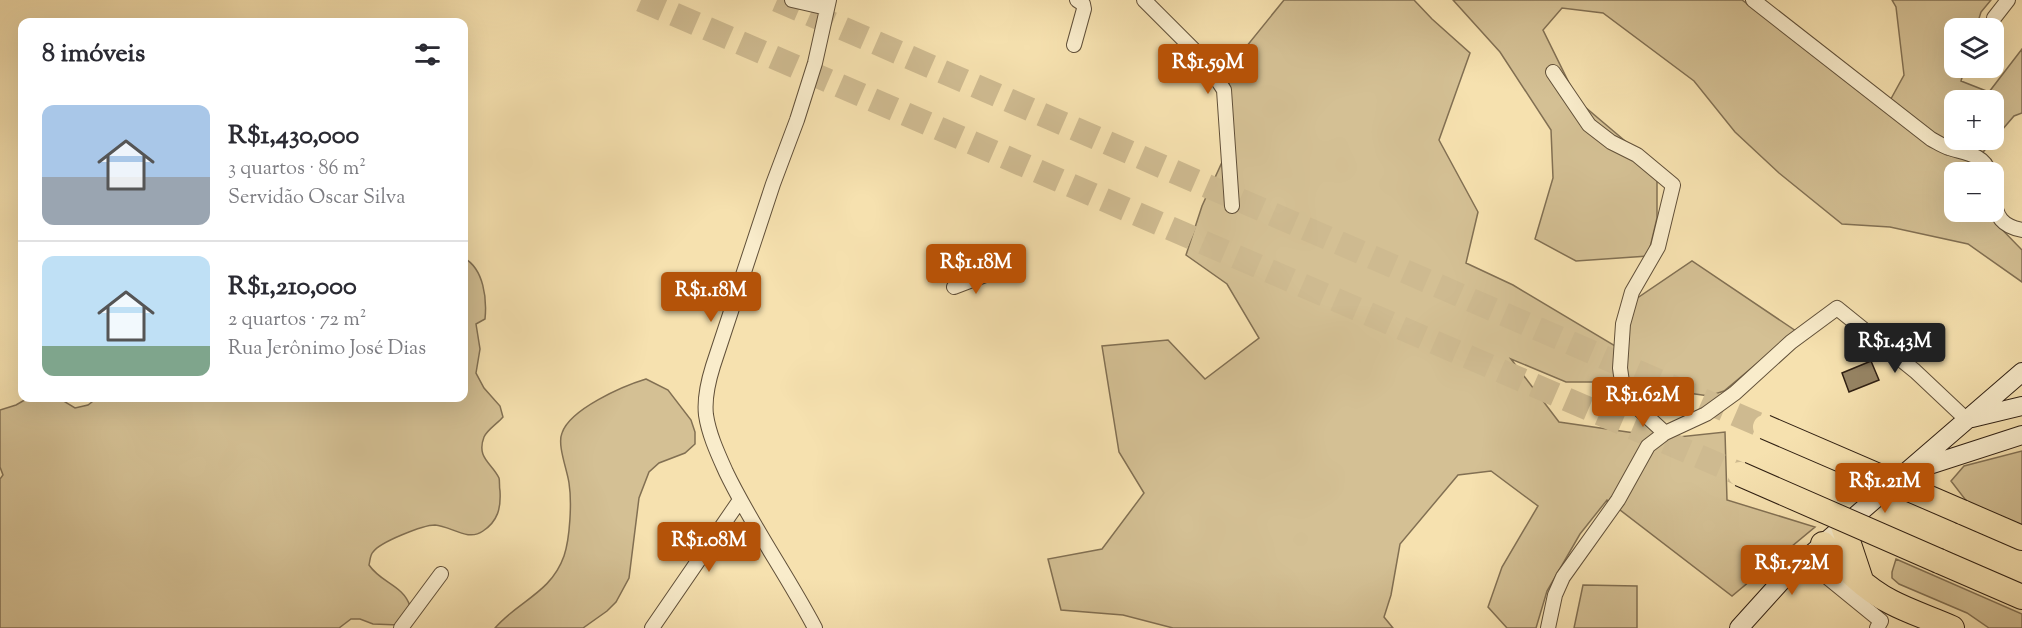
<!DOCTYPE html>
<html lang="pt">
<head>
<meta charset="utf-8">
<style>
	:root { --surface:#fff; --page:#f7f7f7; --text:#2b2b33; --muted:#7c7c81; --line:#e1e1e2; --accent:#b45309 }
	body { margin:0; font-family:"Sorts Mill Goudy",serif; background:var(--page); color:var(--text); height:100vh; display:flex; flex-direction:column; font-size:22px; white-space:nowrap }
	* { box-sizing:border-box; margin:0 }
	p { font-size:20px; color:var(--muted) }
	.icon { flex:none; width:33px; height:33px; fill:none; stroke:currentColor; stroke-width:2; stroke-linecap:round; stroke-linejoin:round }
	.map { position:relative; flex:1; overflow:hidden }
	.side { position:absolute; left:18px; top:18px; width:450px; height:384px; display:flex; flex-direction:column; background:var(--surface); border-radius:12px; box-shadow:0 6px 24px #0002 }
	.side>* { flex:none }
	.buttons { position:absolute; left:1944px; top:18px; display:grid; gap:12px }
	.buttons a { display:grid; place-items:center; width:60px; height:60px; border-radius:12px; background:var(--surface); box-shadow:0 6px 24px #0002; font-size:30px }
	.price { position:absolute; translate:-50% -51px; padding:0 14px; border-radius:6px; background:var(--accent); color:#fff; font-size:20px; line-height:39px; filter:drop-shadow(0 2px 3px #0008) }
	.price::after { content:''; position:absolute; left:50%; top:36px; width:18px; height:14px; margin-left:-9px; background:inherit; clip-path:polygon(0 0,100% 0,50% 100%) }
	.price.current { background:#222; color:#fff }
	ul { padding:0; list-style:none }
	li { display:flex; align-items:center; gap:18px; height:150px; padding:0 24px }
	li+li { border-top:2px solid var(--line) }
	li span { display:grid; place-items:center; flex:none; width:168px; height:120px; border-radius:12px; color:#555 }
	li>.icon { margin-inline-start:auto }
	span .icon { width:72px; height:72px; fill:#fffc; stroke-width:1 }
	li b { font-size:26px }
	h2 { display:flex; justify-content:space-between; align-items:center; height:72px; padding:0 24px; font-size:26px }
	.map>svg:first-child { display:block }
</style>
</head>
<body>
<div class="map">
<svg width="2022" height="628" viewBox="0 0 2022 628">
	<rect width="100%" height="100%" fill="#f6e1af"/>
	<filter id="stains"><feTurbulence type="fractalNoise" baseFrequency=".00333" numOctaves="4"/><feColorMatrix values="0 0 0 0 .2 0 0 0 0 .09 0 0 0 0 .02 0 0 0 .5 -.17"/></filter>
	<radialGradient id="worn" r=".72"><stop offset=".6" stop-color="#630" stop-opacity="0"/><stop offset="1" stop-color="#630" stop-opacity=".3"/></radialGradient>
	<!-- green -->
	<path fill="#d4c094" stroke="#827053" stroke-width="1.5" fill-rule="evenodd" d="M1284,0H1414L1432,19L1470,53L1439,140L1478,212L1466,263L1513,285L1615,346L1633,301L1692,261L1796,331L1724,391L1709,396L1611,382H1566L1511,359L1559,422L1669,438L1725,432L1727,500L1815,527L1732,596L1607,500L1580,534L1547,591L1536,628H1507L1488,607L1502,567L1538,506L1491,471L1458,475L1400,544L1391,595L1384,617L1393,628H1173L1123,615L1061,610L1048,559L1102,549L1144,493L1119,452L1102,346L1168,340L1205,379L1259,338L1227,284L1186,255L1202,206L1228,149L1229,68Z
		M1453,0H1742L1887,106L1904,75L1896,7L1892,0H1991L1981,12L1976,28H1954V68H1965L1961,81L1989,92L2022,49V113L2014,116L1978,158L1977,172H1954V212H1985L2022,250V282L1968,244L1890,227L1842,224L1779,173L1735,132L1694,81L1603,13L1562,8L1543,30L1578,101L1657,168V218L1648,256L1576,261L1535,239L1553,178L1551,130L1500,52ZM1954,100H1994V140H1954Z
		M464,258C484,269 487,299 485,319L476,324L480,349L476,373L484,388L500,406L503,417C498,423 487,430 484,437C476,458 492,463 499,478C500,481 499,487 500,491C501,508 498,521 483,531C468,542 451,526 435,525C423,525 380,542 373,552C370,555 370,561 369,565C381,583 403,585 410,606L399,625L373,624L360,619H351L339,628H0V479L3,475L0,467V410L16,405L28,398H66L65,402L75,408L88,405L97,398H464Z
		M646,379L668,390L691,420L695,432V444L685,453L659,463L649,472L639,498L629,578L616,602L607,611L583,628H495C518,601 551,593 564,556C570,538 572,502 569,483C567,469 557,445 562,433C570,409 623,386 646,379Z
		M2022,451V527L1971,507L1951,481L1964,466Z
		M1896,559L2022,614V628H1989L1967,613L1899,584L1892,578V572Z
		M1583,585L1637,586V628H1574Z"/>
	<!-- building -->
	<path fill="#968464" stroke="#2f1f12" stroke-width="1.5" d="M1871,361L1879,380L1849,392L1842,373Z"/>
	<g fill="none" stroke-linecap="round" stroke-linejoin="round">
		<!-- highway-tunnel -->
		<path stroke="#ceba90" stroke-width="24" stroke-dasharray="24 12" stroke-linecap="butt" d="M641,0L1740,474
			M777,0L1765,427"/>
		<!-- street casing -->
		<g stroke="#615039" stroke-width="16">
			<path id="street" d="M792,0L827,8
				M1144,0L1205,61L1224,90L1232,206
				M1753,0L1931,139C1937,142 1942,146 1949,148C1964,153 1984,154 1989,172
				M1994,18L2008,0
				M1074,45L1084,9L1083,4L1077,0
				M1553,72L1589,125L1611,142L1637,155L1673,185L1658,247L1632,292L1623,324L1620,368L1623,389L1627,398L1665,433
				M1994,198C1996,217 2002,226 2022,230
				M954,287L988,274
				M1805,559L1881,621L1877,628
				M401,628L441,574
				M652,628L740,500
				M815,628C787,575 752,526 726,472C718,454 709,435 706,415C704,398 708,382 713,366L773,184L797,120L815,63L829,0
				M1548,628L1555,595L1563,577L1618,500L1648,446L1665,433L1706,414L1735,393L1791,342L1837,308L1915,371L1967,420"/>
		</g>
		<!-- secondary casing -->
		<g stroke="#2f1f12" stroke-width="20">
			<path id="secondary" d="M1972,418L2022,406
				M1914,470L2022,435
				M1739,628L1786,576L2022,372"/>
		</g>
		<!-- highway casing -->
		<g stroke="#2f1f12" stroke-width="26">
			<path id="highway" d="M1962,512L2022,538
				M1843,526L1861,580
				M1823,544C1842,565 1865,589 1891,602C1910,612 1932,619 1952,628
				M1939,561L2022,597"/>
		</g>
		<!-- street -->
		<use href="#street" stroke="#f9eccb" stroke-width="14"/>
		<!-- secondary -->
		<use href="#secondary" stroke="#f9eccb" stroke-width="18"/>
		<!-- highway -->
		<use href="#highway" stroke="#f6e1af" stroke-width="24"/>
		<!-- highway-bridge casing -->
		<g stroke="#2f1f12" stroke-width="26" stroke-linecap="butt">
			<path id="highway-bridge" d="M1765,427L1962,512
				M1740,474L1939,561"/>
		</g>
		<!-- highway-bridge -->
		<use href="#highway-bridge" stroke="#f6e1af" stroke-width="24"/>
	</g>
	<rect width="100%" height="100%" filter="url(#stains)"/>
	<rect width="100%" height="100%" fill="url(#worn)"/>
</svg>
<div class="buttons">
<a><svg class="icon" aria-label="layers" viewBox="0 0 24 24"><path d="M12 4l9 5-9 5-9-5zM3 14l9 5 9-5"/></svg></a>
<a>+</a>
<a>−</a>
</div>
<b class="price" style="left:1208px;top:95px">R$1.59M</b>
<b class="price" style="left:976px;top:295px">R$1.18M</b>
<b class="price" style="left:711px;top:323px">R$1.18M</b>
<b class="price current" style="left:1895px;top:374px">R$1.43M</b>
<b class="price" style="left:1643px;top:428px">R$1.62M</b>
<b class="price" style="left:1885px;top:514px">R$1.21M</b>
<b class="price" style="left:709px;top:573px">R$1.08M</b>
<b class="price" style="left:1792px;top:596px">R$1.72M</b>
<section class="side">
<h2>8 imóveis<svg class="icon" aria-label="filters" viewBox="0 0 24 24"><path d="M4 7h16M4 17h16"/><circle cx="9" cy="7" r="2"/><circle cx="15" cy="17" r="2"/></svg></h2>
<ul>
<li><span style="background:linear-gradient(#a9c7e8 60%,#9aa5b1 0)"><svg class="icon" aria-label="home" viewBox="0 0 24 24"><path d="M3 11l9-7 9 7M6 9v11h12V9"/></svg></span><div><b>R$1,430,000</b><p>3 quartos · 86 m²</p><p>Servidão Oscar Silva</p></div></li>
<li><span style="background:linear-gradient(#bfe0f5 75%,#7fa58c 0)"><svg class="icon" aria-label="home" viewBox="0 0 24 24"><path d="M3 11l9-7 9 7M6 9v11h12V9"/></svg></span><div><b>R$1,210,000</b><p>2 quartos · 72 m²</p><p>Rua Jerônimo José Dias</p></div></li>
</ul>
</section>
</div>
</body>
</html>
